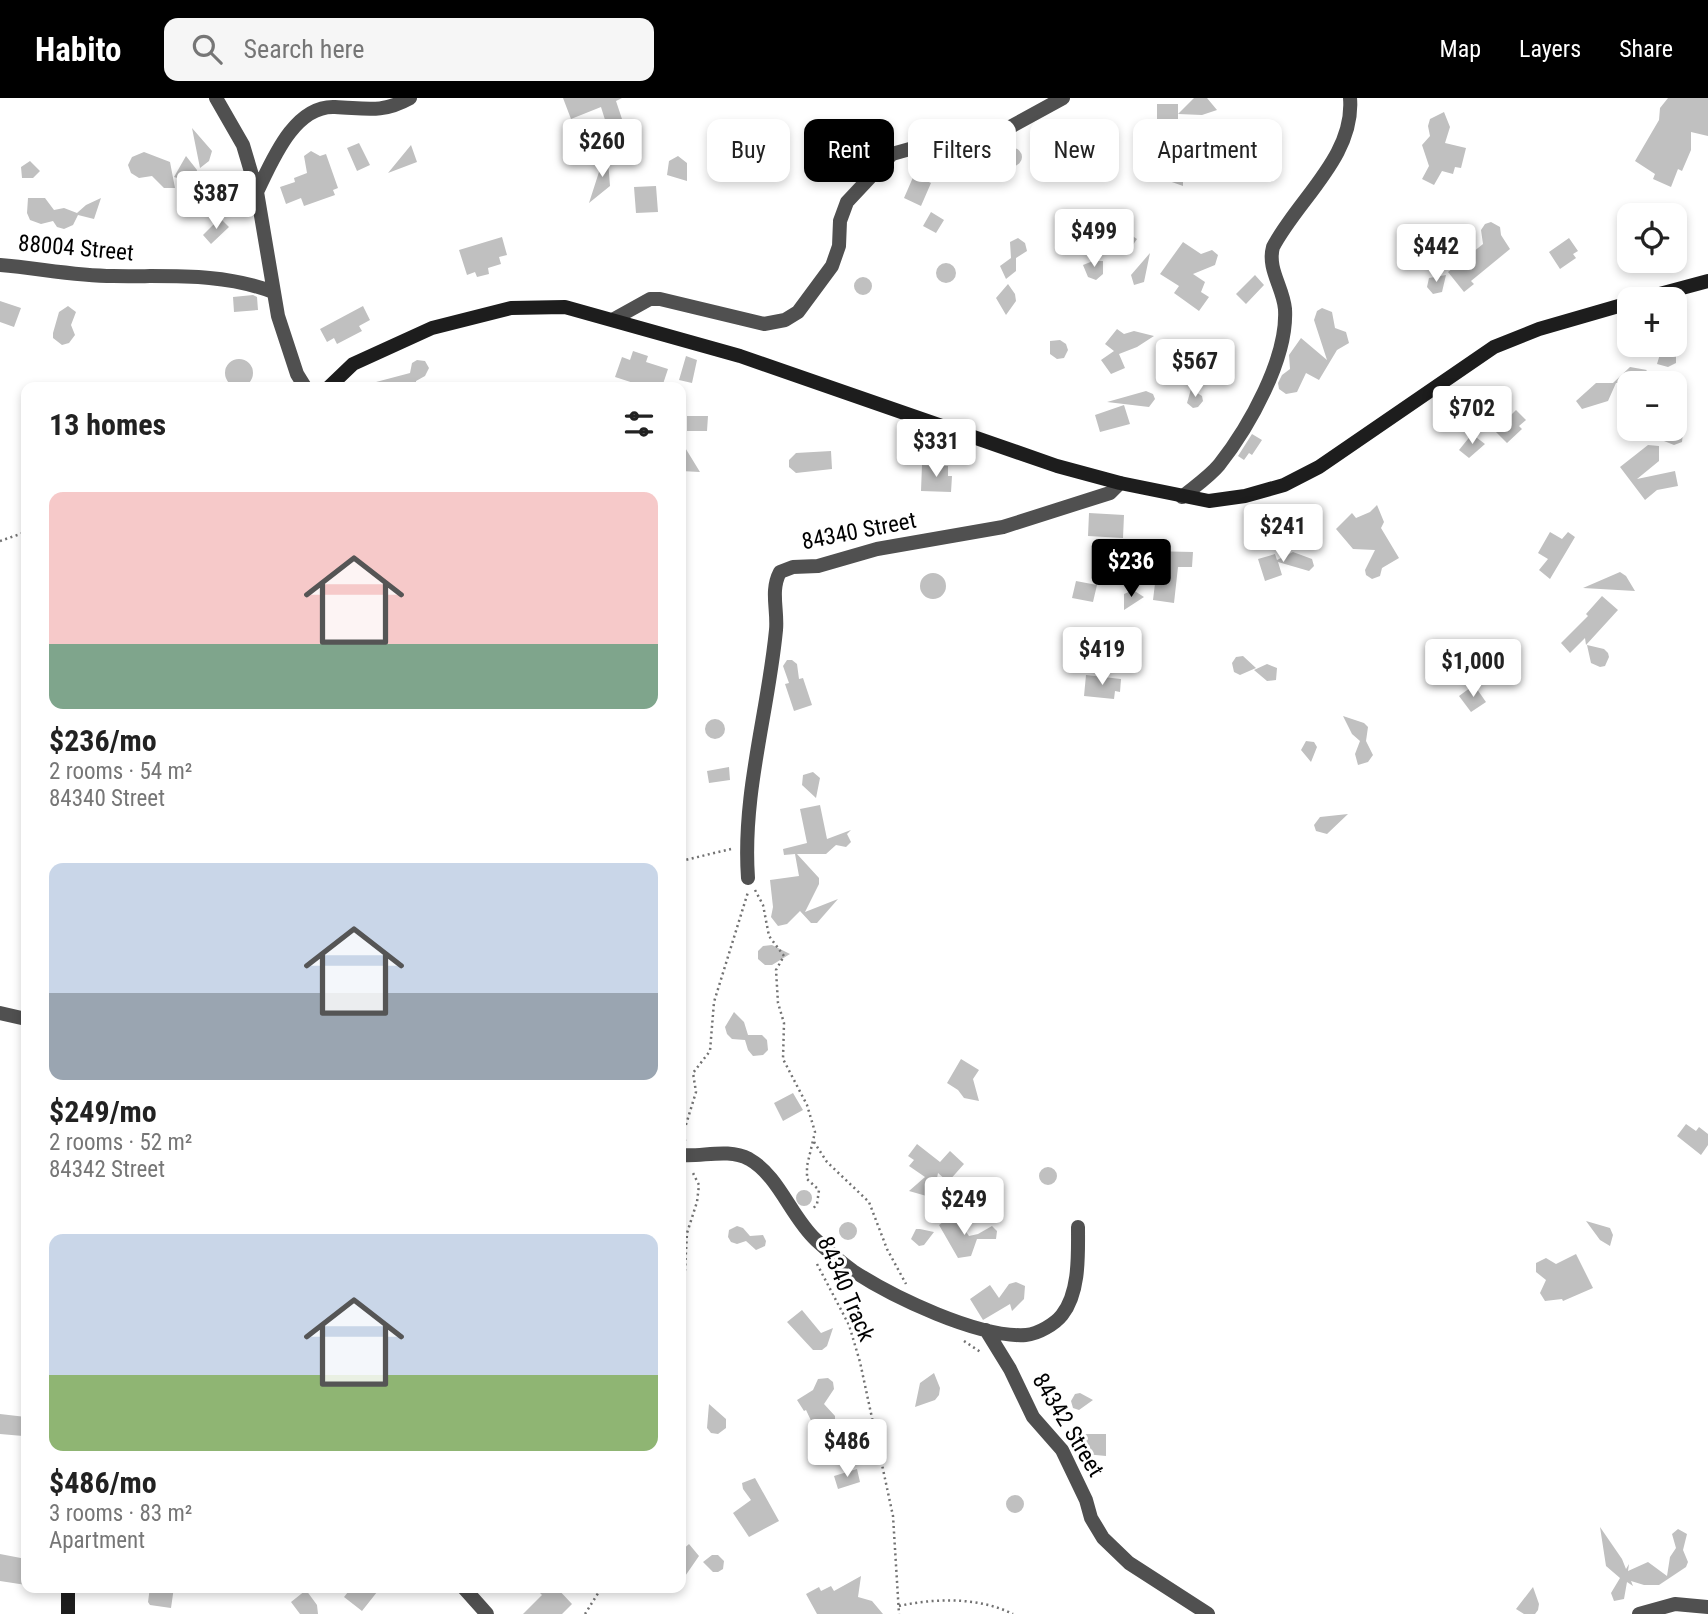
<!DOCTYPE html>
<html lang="en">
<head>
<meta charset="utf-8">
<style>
	:root { --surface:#fff; --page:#f6f6f6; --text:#222; --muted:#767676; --accent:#000 }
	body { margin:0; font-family:"Roboto Condensed",sans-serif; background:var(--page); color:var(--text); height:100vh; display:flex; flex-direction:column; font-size:26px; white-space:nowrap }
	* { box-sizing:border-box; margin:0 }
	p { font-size:23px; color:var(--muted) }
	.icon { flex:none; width:38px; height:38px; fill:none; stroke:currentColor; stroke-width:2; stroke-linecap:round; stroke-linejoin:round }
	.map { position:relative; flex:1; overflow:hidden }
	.panel { position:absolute; left:21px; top:284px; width:665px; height:1211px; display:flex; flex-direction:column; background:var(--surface); border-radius:14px; box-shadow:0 4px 10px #0003 }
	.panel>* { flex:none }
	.top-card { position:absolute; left:707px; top:21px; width:665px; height:63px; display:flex; gap:14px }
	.fabs { position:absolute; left:1617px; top:105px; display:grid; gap:14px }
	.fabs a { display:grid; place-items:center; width:70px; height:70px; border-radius:14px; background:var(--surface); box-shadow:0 4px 10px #0003; font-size:35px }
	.price { position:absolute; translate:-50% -60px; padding:0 16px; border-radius:7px; background:#fff; color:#222; font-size:23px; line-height:46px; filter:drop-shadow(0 2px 4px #0008) }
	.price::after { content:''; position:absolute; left:50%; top:42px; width:21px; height:16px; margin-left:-10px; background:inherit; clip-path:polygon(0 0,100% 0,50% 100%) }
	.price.on { background:var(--accent); color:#fff }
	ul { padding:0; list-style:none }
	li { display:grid; align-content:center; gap:14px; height:371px; padding:0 28px }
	li span { display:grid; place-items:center; height:217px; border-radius:14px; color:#555 }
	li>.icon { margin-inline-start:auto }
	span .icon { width:126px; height:126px; fill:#fffc; stroke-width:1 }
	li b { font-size:30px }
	h2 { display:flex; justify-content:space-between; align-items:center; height:84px; padding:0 28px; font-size:30px }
	.tag { padding:0 24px; border-radius:14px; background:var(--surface); box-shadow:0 4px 10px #0003; font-size:24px; line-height:63px }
	.tag.on { background:var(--accent); color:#fff }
	header { display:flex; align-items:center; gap:42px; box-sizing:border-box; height:98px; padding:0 35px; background:var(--accent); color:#fff }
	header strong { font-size:33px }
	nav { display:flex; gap:38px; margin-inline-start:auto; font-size:24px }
	.search { width:490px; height:63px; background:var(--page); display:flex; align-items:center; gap:18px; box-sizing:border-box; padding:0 24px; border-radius:14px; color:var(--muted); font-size:26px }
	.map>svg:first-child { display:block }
</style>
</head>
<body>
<header>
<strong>Habito</strong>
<div class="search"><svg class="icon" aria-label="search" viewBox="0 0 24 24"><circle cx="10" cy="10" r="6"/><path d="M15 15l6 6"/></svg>Search here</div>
<nav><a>Map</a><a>Layers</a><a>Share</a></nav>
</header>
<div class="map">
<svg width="1708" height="1516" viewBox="0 0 1708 1516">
	<rect width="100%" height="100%" fill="#fff"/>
	<!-- building -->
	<path fill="#c0c0c0" d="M563,0H622L616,3L623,24L606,25L601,9L571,21Z
		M1194,0H1207L1217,12L1202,17L1178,16Z
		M1668,0H1708V38L1691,34V52L1682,73L1678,71L1671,89L1653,81L1655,76L1635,63L1659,22L1660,10Z
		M1157,6H1178V39L1182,49L1176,61L1183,70V88L1169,83L1163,72L1155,67L1151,41L1157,43Z
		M1444,14L1450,29L1445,45L1466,50L1461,70L1455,69L1453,76L1442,73L1434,87L1422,81L1429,68L1422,47L1430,38L1428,28L1430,21Z
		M192,30L212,53L209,63L200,70Z
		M359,45L370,67L357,73L347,50Z
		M411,47L417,64L388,75Z
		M607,49L610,88L589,105Z
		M1004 59a9 9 0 1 1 18 0a9 9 0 1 1-18 0Z
		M311,53L320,58L326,56L338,90L333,92L335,97L304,108L301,100L286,106L280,89L295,84L294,80L307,75L304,58Z
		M144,54L170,64L175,90H164L152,78L139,80L131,75L128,67L132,59Z
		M186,58L197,72L196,80L190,84L174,79Z
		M678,58L687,65V83L667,77L669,63Z
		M30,63L40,73L33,80H22L21,69Z
		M914,77L931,85L921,108L904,100Z
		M656,88L658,114L636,115L634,89Z
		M28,100H45L54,112L64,110L77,115L86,107L101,100L94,121L78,117L73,127L64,131L57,129L53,123L41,126L30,122L27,115Z
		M931,114L944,122L936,135L923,128Z
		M220,120L229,129L211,146L203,137Z
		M1491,124L1500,129L1501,137L1510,151L1471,183L1474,186L1464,194L1448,174L1483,146L1481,132L1485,126Z
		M1119,129L1137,141L1126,157H1121L1107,147Z
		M502,139L507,157L499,159L501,166L488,170L489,176L477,179L475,174L467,177L459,152Z
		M1018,140L1025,145L1027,153L1016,160V173L1006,181L1000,168L1011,160L1010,144Z
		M1569,140L1578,153L1573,156L1576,160L1560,171L1549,154Z
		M1183,144L1201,156L1212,152L1218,157L1215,167L1193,176L1205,184L1201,194L1209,199L1199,213L1174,195L1179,188L1160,176Z
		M1150,155L1144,184L1134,187L1131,177Z
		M1093,163H1103V176L1096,182L1088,179L1083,167Z
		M936 175a10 10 0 1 1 20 0a10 10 0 1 1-20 0Z
		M1255,177L1264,187L1246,206L1236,196Z
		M1446,177L1442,194L1433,196L1427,189L1429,180Z
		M854 188a9 9 0 1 1 18 0a9 9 0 1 1-18 0Z
		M1008,186L1015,196L1016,203L1006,217L996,200Z
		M253,197L257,199L258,212L234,214L233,199Z
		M0,203L21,210L14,229L0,224Z
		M68,208L76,214L71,227L75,237L69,245L62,247L53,240V235L59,214Z
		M363,208L370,222L359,228L362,233L337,246L334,240L327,244L320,231Z
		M1322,210L1332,214L1335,230L1346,234L1349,245L1337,252L1319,282L1306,275L1297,294L1286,296L1279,291L1278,285L1282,277L1290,271L1289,257L1301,240L1327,262L1314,222L1317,213Z
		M1117,231L1124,236L1134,233L1154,238L1137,249L1119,256L1125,270L1111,276L1101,262L1114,253L1105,246Z
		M1060,242L1066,246L1068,252L1064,260L1057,261L1050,256V243Z
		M1668,251L1676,255V265L1668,269L1657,266L1660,256Z
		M633,253L648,258L646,264L668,271L662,289H646L615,279L622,259L630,262Z
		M686,258L697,262L692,285L679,282Z
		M225 275a14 14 0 1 1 28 0a14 14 0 1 1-28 0Z
		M417,262L425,263L429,270L425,278L416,283V289H377L376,284L410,275L412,265Z
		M1179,264L1194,276L1186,286L1171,273Z
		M1630,269L1647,272L1636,285H1616L1608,303L1582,311L1576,303L1596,285H1613Z
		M1191,291L1202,298L1203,303L1198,309L1193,310L1187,305Z
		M1146,293L1153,296L1155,301L1149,309L1107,304Z
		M1124,307L1130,326L1100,334L1095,317Z
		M1516,312L1526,322L1519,328L1522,331L1507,345L1495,333Z
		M687,318H708L707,333H687Z
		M1676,330L1683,335L1682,344L1674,347L1664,343L1668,333Z
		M1252,336L1262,342L1252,357L1249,355L1244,362L1238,358Z
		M1472,336L1485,346L1469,360L1459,352Z
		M681,343L700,374L681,373Z
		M1648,347L1659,348V363L1637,381L1675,373L1678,388L1657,392L1645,402L1620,369Z
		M831,353L832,371L796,375L789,369V362L796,355Z
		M922,367L948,368V378H952L951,394L921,393Z
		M1377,407L1384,424L1381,430L1399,460L1382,470L1380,478L1372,481L1366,477L1365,472L1375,452L1353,451L1336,431L1352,415L1356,420L1370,414Z
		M1089,415L1124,417L1123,440L1088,438Z
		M1550,434L1562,441L1568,434L1575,439L1550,481L1539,472L1548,461L1538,455Z
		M1149,453L1193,454L1192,469H1178L1174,505L1153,502L1157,469H1148Z
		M1293,454L1312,461L1314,468L1309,473L1278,464L1282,477L1265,483L1258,461L1275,456L1277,462Z
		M1620,474L1626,478L1635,493L1583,490Z
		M920 488a13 13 0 1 1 26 0a13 13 0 1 1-26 0Z
		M1076,483L1097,487L1093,504L1072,500Z
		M1133,492L1144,499L1124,512V496Z
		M1602,498L1618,512L1586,547L1585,540L1570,555L1561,545L1588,518L1586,516Z
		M1587,547L1604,551L1608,555L1609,559L1605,568L1600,569L1591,565Z
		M1243,558L1256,570L1240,577L1234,574L1232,565L1236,559Z
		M787,562H792L797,566L799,581L803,580L812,607L794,613L785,586L789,585L783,568Z
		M1267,566L1277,570L1276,582L1267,583L1254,572Z
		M1086,577L1121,581L1120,594L1115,593L1114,601L1084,598Z
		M1474,587L1486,604L1471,614L1459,598Z
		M1343,618L1364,625L1368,629L1366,643L1373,657L1368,664L1358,667L1355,656L1360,643L1352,636Z
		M705 631a10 10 0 1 1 20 0a10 10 0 1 1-20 0Z
		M1306,643L1314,644L1317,649L1311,664L1301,652Z
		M729,669L730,682L709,685L707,673Z
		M813,674L820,680L816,700L802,687L803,677Z
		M820,707L827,741L851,732L847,736L851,744L846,749L836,747L826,756H797L819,780V786L805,814L838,801L817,825H811L800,813L787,826L778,828L771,819L773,809L770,782L799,778L795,756L784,757L783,751L807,745L800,711Z
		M1348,716L1327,736L1316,733L1314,727L1320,719Z
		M772,847L790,856L772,867H765L758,861V853L763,848Z
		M734,914L744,924L748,937H762L767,942L768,952L763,957L753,958L748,952L745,942L732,941L727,936L725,929Z
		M961,961L979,972L973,981L979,1003L964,1000L958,992L947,985Z
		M793,995L803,1012L783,1023L774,1005Z
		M1686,1026L1696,1033L1699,1029L1708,1036V1047L1701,1057L1677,1038Z
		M917,1046L940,1064L950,1053L964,1066L948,1084L938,1075L934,1096L930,1099L909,1093L925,1079L909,1068L914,1062L908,1058Z
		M1039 1078a9 9 0 1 1 18 0a9 9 0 1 1-18 0Z
		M796 1100a8 8 0 1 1 16 0a8 8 0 1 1-16 0Z
		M954,1116L969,1138L978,1136L992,1128L997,1133L996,1141H977L971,1158L958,1160L939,1127Z
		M1586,1123L1610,1130L1613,1137L1610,1148L1600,1142Z
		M839 1133a9 9 0 1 1 18 0a9 9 0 1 1-18 0Z
		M737,1128L743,1130L750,1138L763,1137L766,1143L765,1148L756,1152L746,1143L737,1146L731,1144L728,1139L729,1132Z
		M916,1131H920L934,1134L924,1147L919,1148L911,1141Z
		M1576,1156L1593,1190L1563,1203L1562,1201L1545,1203L1540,1195L1546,1182L1536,1174V1165L1546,1160L1556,1166Z
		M1016,1184L1025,1188L1024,1201L1012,1213L1010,1206L983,1222L970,1201L990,1187L999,1200L1009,1186Z
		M802,1212L821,1235L833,1230L827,1248L822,1252H813L787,1224Z
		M934,1275L940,1290L939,1297L935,1302L915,1309L920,1285Z
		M828,1280L833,1284L834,1291L824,1306L835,1318V1336L815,1331L806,1312L804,1313L797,1302L813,1292L818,1281Z
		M1080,1295L1093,1302L1079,1312L1073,1310L1071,1303L1075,1296Z
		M709,1306L726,1321V1330L718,1336L711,1335L707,1330Z
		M0,1316L26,1319V1335L23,1334V1338L0,1336Z
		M1084,1336H1106V1358L1085,1356Z
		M847,1338L852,1355L821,1346Z
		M857,1371L860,1384L838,1391L834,1378Z
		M755,1380L779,1423L749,1439L733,1415L751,1402L743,1391L742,1385Z
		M1006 1406a9 9 0 1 1 18 0a9 9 0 1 1-18 0Z
		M1600,1429L1622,1461L1626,1471L1629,1466L1628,1473L1648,1464L1667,1478L1670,1459L1676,1450L1672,1436L1678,1431L1687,1436L1683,1452L1688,1464L1686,1469L1659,1487H1644L1631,1483L1633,1488L1627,1484L1624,1501L1614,1503L1611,1495L1620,1480L1606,1468Z
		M689,1446L699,1458L681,1484V1453Z
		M0,1456L26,1461V1487L0,1483Z
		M712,1457H718L724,1463L723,1471L718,1474H713L703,1464Z
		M861,1478L858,1499L872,1503L883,1516H817L806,1496L819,1489L821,1493L831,1488L834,1493Z
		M150,1489H174L171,1510L150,1507L148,1504Z
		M352,1489H381L362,1513L344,1499Z
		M534,1489H556L572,1506L562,1516H523L542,1497Z
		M1533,1489L1539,1506L1538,1512L1535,1516H1524L1516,1511Z
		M306,1492L317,1507L318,1516H300L291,1504Z"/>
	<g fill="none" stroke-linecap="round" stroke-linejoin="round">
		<!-- path -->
		<path stroke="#727272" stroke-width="2.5" stroke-dasharray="2 3.5" stroke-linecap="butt" d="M0,443L26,434
			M681,763L731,751
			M755,792L763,807L769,838L784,858L776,872L778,905L784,925L783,961L807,1007L815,1034L807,1068V1081L819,1092L817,1106L812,1112
			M685,1043L684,1033L696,994L693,975L710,953L714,904L748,794
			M814,1044L827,1064L869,1104L887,1151L906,1186
			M817,1166L849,1227L860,1264L893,1418L899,1516
			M681,1189L685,1172L687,1135L697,1104L699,1087L692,1073
			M964,1243L982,1255
			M899,1508C935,1500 979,1499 1013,1516
			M585,1516L602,1489"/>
		<!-- street -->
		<path stroke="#505050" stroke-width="14" d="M216,0L243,47L257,94L278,218L297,276L305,289
			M257,94C272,63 294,7 335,9C365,10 381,16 410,0
			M0,167C38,170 75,178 113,178C168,179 221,174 273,194
			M614,221L650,201H660L764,226L785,222L798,214L832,168L839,148L840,123L847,104L892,56L924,47L948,45L1001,34L1063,0
			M1182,399C1194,389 1209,379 1219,367C1249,329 1288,260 1285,211C1283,189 1267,171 1273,149C1298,101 1355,58 1350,0
			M748,780C742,696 768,615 776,532C778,512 770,493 780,474L793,469L818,468L877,451L1003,429L1110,395L1120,385
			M0,915L26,921
			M681,1057C703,1059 728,1050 749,1061C779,1078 791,1119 816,1142C828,1153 840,1164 853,1173C893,1199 978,1240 1026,1237C1038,1236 1055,1226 1062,1217C1080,1194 1078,1156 1078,1129
			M986,1232L1010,1271L1033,1319L1062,1352L1086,1402L1091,1420L1103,1440L1129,1465L1208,1516
			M463,1489L487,1516
			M1639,1516L1675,1506L1708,1509"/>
		<!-- secondary -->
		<path stroke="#1d1d1d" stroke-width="14" d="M1641,201L1708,183
			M329,289L353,266L432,230L511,210L565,209L740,258L1057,368L1120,385L1209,403L1245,398L1284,387L1319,369L1494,249L1539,231L1629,205
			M68,1489V1516"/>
	</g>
	<g text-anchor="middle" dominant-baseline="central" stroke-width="6" stroke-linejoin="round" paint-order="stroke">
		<!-- street labels -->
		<g font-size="23" fill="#000" stroke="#fff">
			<text transform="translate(76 150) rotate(5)">88004 Street</text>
			<text transform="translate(859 433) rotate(-11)">84340 Street</text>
			<text transform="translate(846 1191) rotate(67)">84340 Track</text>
			<text transform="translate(1068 1327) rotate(59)">84342 Street</text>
		</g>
	</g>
</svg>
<div class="fabs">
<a><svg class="icon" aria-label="locate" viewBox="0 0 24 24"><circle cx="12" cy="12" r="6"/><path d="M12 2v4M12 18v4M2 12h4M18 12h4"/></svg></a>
<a>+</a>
<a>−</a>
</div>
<b class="price" style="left:602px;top:81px">$260</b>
<b class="price" style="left:216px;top:133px">$387</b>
<b class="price" style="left:1094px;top:171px">$499</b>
<b class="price" style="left:1436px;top:186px">$442</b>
<b class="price" style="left:1195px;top:301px">$567</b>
<b class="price" style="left:1472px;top:348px">$702</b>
<b class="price" style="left:936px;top:381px">$331</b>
<b class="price" style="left:1283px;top:466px">$241</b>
<b class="price on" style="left:1131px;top:501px">$236</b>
<b class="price" style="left:1102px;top:589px">$419</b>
<b class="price" style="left:1473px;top:601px">$1,000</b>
<b class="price" style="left:964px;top:1139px">$249</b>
<b class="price" style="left:847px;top:1381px">$486</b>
<div class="top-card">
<a class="tag">Buy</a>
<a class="tag on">Rent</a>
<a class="tag">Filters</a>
<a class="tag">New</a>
<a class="tag">Apartment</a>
</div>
<section class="panel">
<h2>13 homes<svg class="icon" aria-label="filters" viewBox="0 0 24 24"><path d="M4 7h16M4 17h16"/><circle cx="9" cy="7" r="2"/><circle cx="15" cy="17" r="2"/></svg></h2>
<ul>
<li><span style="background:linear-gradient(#f6c9c9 70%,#7fa58c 0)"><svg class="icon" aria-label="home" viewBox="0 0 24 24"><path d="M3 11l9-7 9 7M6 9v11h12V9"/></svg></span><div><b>$236/mo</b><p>2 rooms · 54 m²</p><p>84340 Street</p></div></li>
<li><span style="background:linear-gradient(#c9d6e8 60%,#9aa5b1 0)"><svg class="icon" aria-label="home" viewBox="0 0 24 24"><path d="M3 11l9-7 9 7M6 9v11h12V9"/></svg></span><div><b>$249/mo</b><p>2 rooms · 52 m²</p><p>84342 Street</p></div></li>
<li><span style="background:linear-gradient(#c9d6e8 65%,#8fb573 0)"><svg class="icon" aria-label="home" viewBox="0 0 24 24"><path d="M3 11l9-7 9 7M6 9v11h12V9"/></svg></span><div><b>$486/mo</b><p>3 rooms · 83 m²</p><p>Apartment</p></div></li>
</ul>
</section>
</div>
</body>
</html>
